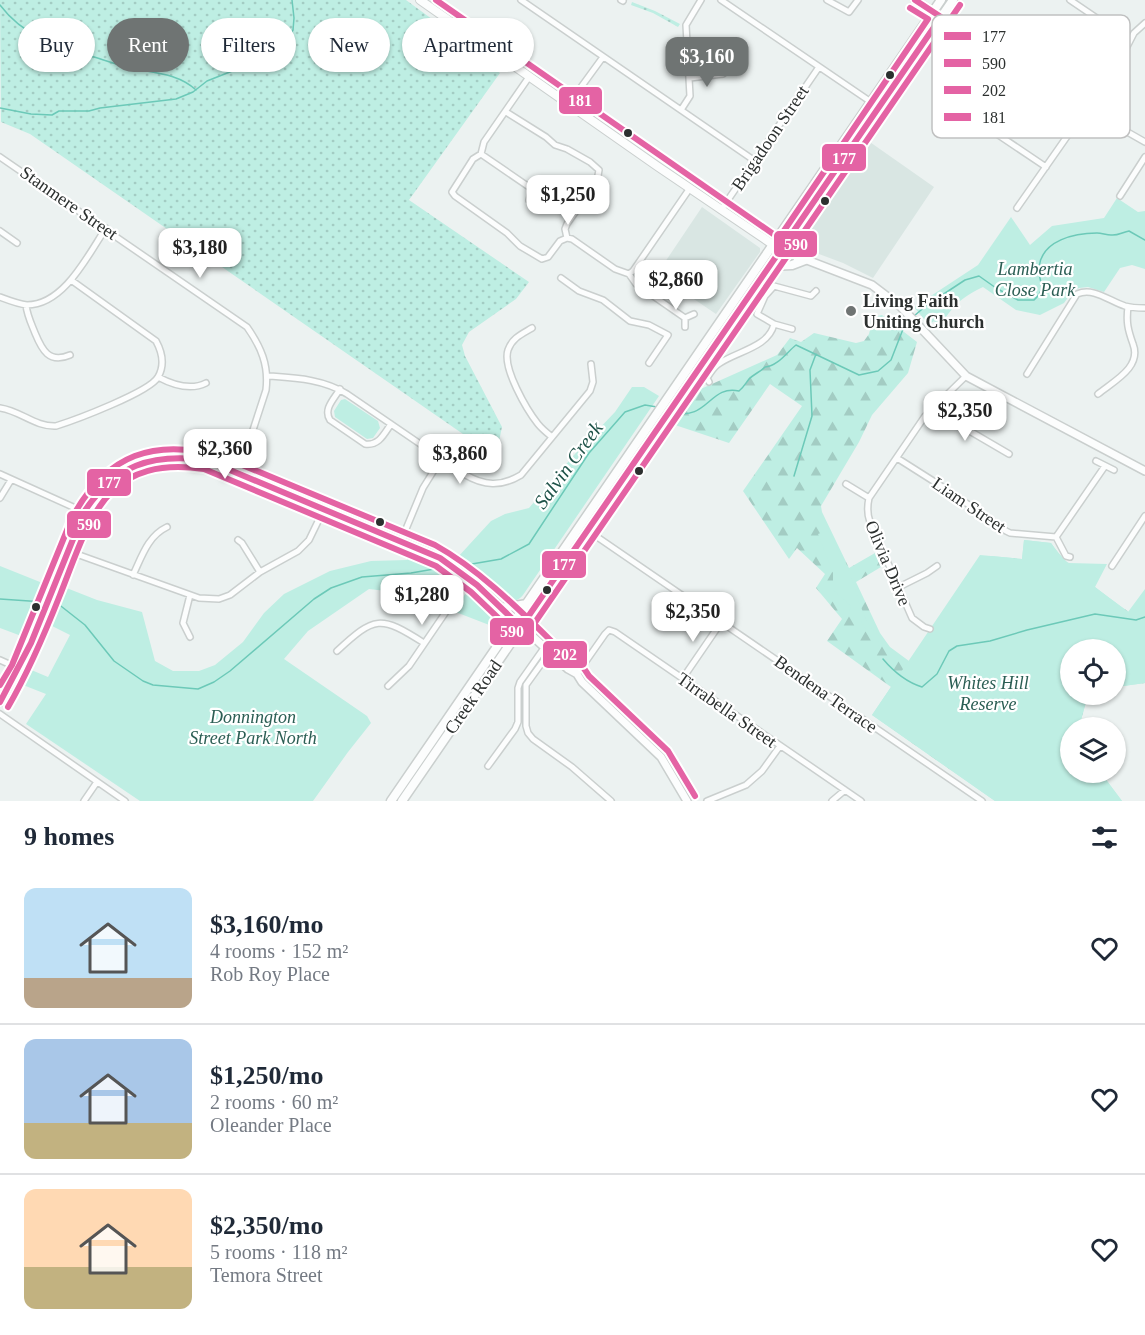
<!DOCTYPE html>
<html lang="en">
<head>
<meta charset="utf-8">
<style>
	:root { --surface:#fff; --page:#f2f2f3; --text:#1f2937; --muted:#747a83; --line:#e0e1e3; --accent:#6f7473 }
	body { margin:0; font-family:"Times New Roman",serif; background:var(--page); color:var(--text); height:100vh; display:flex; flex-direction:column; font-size:22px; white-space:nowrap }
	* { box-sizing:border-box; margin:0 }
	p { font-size:20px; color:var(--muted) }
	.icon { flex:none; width:33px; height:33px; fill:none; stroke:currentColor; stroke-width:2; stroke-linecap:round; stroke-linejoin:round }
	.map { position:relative; height:801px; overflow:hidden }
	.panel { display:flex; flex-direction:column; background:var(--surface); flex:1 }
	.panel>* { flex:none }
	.hud { position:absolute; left:18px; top:18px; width:600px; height:54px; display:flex; gap:12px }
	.buttons { position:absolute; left:1060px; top:639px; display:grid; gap:12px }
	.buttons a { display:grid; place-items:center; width:66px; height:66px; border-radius:50%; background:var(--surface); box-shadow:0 2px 4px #0004; font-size:30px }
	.price { position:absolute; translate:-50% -51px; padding:0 14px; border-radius:12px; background:#fff; color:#222; font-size:20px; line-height:39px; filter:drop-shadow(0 2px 3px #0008) }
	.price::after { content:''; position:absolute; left:50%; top:36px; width:18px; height:14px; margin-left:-9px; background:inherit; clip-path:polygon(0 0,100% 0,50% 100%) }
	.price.on { background:var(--accent); color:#fff }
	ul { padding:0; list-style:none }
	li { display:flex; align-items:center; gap:18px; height:150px; padding:0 24px }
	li+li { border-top:2px solid var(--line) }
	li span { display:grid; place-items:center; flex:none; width:168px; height:120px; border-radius:12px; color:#555 }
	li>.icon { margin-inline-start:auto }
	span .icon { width:72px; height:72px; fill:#fffc; stroke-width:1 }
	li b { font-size:26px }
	h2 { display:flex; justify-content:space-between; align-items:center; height:72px; padding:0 24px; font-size:26px }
	.pill { padding:0 21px; border-radius:27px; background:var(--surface); box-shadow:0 2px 4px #0004; font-size:21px; line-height:54px }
	.pill.on { background:var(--accent); color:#fff }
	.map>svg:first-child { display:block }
</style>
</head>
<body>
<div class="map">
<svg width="1145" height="801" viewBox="0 0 1145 801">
	<defs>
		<pattern id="grass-dots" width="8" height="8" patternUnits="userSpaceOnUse" patternTransform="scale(1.5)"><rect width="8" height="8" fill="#beeee3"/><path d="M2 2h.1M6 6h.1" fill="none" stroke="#a3ccc3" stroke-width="1.8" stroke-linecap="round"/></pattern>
		<pattern id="forest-firs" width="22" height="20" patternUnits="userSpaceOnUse" patternTransform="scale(1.5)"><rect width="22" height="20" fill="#beeee3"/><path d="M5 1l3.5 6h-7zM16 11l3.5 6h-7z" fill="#a3ccc3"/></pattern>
	</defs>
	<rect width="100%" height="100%" fill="#ecf2f1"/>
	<!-- built -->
	<path fill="#d9e6e3" d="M867,140L934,187L873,278L843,263L811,251L803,243L807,226Z
		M702,207L760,248V252L716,314L657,274Z"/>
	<!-- grass -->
	<path fill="url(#grass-dots)" d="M0,0H406L481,55V60L500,73L409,200L529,282L516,299L469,332L462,345L465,356L502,427L499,441L489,452L30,134L1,122Z
		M632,2L655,11L680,24L678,27L653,13L631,5Z"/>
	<!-- forest -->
	<path fill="url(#forest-firs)" d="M882,315L917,342L908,373L872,415L859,442L821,506L822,512L849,568L875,553L881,567L856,582L880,633L890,647L909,661L915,659L991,556L1022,559L1024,540L1051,543C1071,571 1101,592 1129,612L1143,596L1145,683L1116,687V650H1071V694L1097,695L1086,702L1079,727L1071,728V772L1101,773L1122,801H995L872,715L891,687L827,641L842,619L816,588L825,574L797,548L789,559L743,491L802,406L770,384L729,443L672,424L694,392L777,355L790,338L801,342L814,333L856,343L864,341L869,334L873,317Z"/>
	<!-- park -->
	<path fill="#beeee3" d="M1117,198L1138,212L1145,211V269L1132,265L1120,268L1104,292L1088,287L1079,288L1072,292L1064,303L1040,315L1016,310L983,287C960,298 953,306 939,327L934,321L929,325L914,307L978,265L1011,217L1030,245L1052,226L1104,218Z
		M632,387H644L659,396L523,595C518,601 513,602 505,600L457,558L491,521L505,514L529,508L574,455L615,412Z
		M345,399L378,421L380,428L373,438L367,439L335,417L334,411L341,400Z
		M828,530C833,542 840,552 846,563C854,580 863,627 878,634L879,646L873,642L861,621L849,613L851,606L833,590V573L818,534Z
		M1024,540L1051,543L1063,560L1069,563L1107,564L1095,587L1128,612L1145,589V683L1116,687V650H1071V694L1097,695L1086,702L1079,727L1071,728V772L1101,773L1122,801H995L872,715L980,555L1022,559Z
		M410,553L447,571L457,579L458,583L442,606L411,594L369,589L308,631L284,659L367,716L371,723L348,752L313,801H140L26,724L46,694L23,685L29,669L48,677L70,635L48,624L64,587L97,600L142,612L155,661L173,671H199L215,665L243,642L264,613L284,594L330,571L371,561L407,560Z
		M0,566L45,584L24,637L0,628Z
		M471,591L500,618L497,628L453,611L466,593Z"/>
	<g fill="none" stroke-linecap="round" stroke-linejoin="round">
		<!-- stream -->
		<path stroke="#6cc9b8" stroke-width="1.5" d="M0,5C23,36 56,46 91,56C104,60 117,65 131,68C153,73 178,73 196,90
			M0,108L31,114L52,115L59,111H89L100,108L176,99L193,92L207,81L260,60L287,40L293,30L294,18L292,0
			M914,316L927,305L965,280L979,276L996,288L1018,300H1034C1049,286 1037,282 1039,267C1042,240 1075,233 1097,233C1102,233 1106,235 1111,235C1117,236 1123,232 1129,231L1145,240
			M673,412C707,422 710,384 739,391C744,387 745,384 749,379C754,374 760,372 765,367C778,366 787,352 796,345L859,375L878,371L891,360L905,324L911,320
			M794,476L812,416L810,370L816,354
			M466,565L501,559L529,544L589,453L625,412L645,405L657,407
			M0,599L44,602
			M57,603L85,625L114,661L143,681L153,685L198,689L214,682L230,671L314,599L331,588L362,577L411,573L440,568
			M883,659C894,672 906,682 922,687L937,674L949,651L957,646L990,641L1027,630L1095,614L1136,620L1145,617"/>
		<!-- minor casing -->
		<g stroke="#cacfce" stroke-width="8">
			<path id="minor" d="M521,0L755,161
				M621,0L623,1
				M721,0L871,102
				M827,0L849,12L858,0
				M1070,0L1129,40
				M941,17L992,42L1080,103
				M529,77L484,142L481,154L473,159L452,192L455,196L507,233L520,246L542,259L548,257L560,241L567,238L572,239L615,269L629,274L633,271L690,188
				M690,78L723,74
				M942,97L1046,167
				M1079 108a8 8 0 1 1 16 0a8 8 0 1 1-16 0Z
				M1092,101L1117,66L1134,33L1145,23
				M574,108L576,94L603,57
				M681,110L690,96L686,25L701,0
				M506,112L546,137L555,145L567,149L590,162L599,170L597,181L567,224L565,229L567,238
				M1094,113L1145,142
				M481,154L532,189
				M0,157L247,327C261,347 269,365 266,390L239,473
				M1120,196L1145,157
				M529,200L532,189L541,183
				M1017,208L1082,115
				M721,210L819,67
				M0,231L17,243
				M629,274L636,284L685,318
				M561,278L579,291L603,300L630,321L649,325L668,335L649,363
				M0,297C8,300 18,304 27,305C64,305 88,255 106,228
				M26,305C27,315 31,323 35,333C42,350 49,364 70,355
				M774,324L792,329
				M685,327V318L694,314
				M532,328C522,334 512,338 508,350C502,368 527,410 538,424C542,429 547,433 552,437
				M1027,374L1077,294C1094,287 1109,301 1125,306C1132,308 1138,308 1145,308
				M268,376C296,378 323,379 347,394L464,474C484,486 501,487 521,475L590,391L593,382L591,364
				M158,377C173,385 190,391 206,383
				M709,382L707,378C711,372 714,366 720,363C738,351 769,347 774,324L757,314L765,296L774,286L811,296L816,291
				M340,389C334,399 323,409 330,420L365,444C379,446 384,434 391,424
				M1098,394C1114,381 1142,367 1133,344C1128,330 1126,322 1128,307
				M0,408C21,411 35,427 56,426C75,420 150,392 158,377C165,365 162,352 156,341L71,280
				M932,409L1009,454
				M897,458L949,491L1006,531L1010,533L1056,537L1066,556L1070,557
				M1096,461L1114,470
				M0,474L84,512
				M846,484L869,498
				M0,498L11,480
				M587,530L982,801
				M1056,537L1105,466
				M238,540L242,543L260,572
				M401,541L423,488L441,459
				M68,551L199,598L219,599L230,595L260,572L298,551L309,540L324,509
				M1112,566L1145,516
				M133,575C142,556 148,536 167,527
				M899,587L927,573L937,566
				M930,629L924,627L912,618L870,522C867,514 867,507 869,498L925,416L966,376
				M190,637L183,623L190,595
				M337,651C375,616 380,615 424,643
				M549,653L526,685V726L528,733L533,739L572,767L611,801
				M0,660L20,669
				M577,674L605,634L609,630L615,632L861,801
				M683,678L722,621
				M388,686L409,666L469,578
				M0,714L125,801
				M488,766L515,729L518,722V688L520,682L544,648
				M84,801L97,782
				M707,801L746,785L762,771L780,746
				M832,801L845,790"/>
		</g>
		<!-- tertiary casing -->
		<g stroke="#cacfce" stroke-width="10">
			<path id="tertiary" d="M915,0L941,17
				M781,250L872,285L901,307L966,376L1145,471
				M0,702L20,669L80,521C105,465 163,444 220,465L432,553L447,562L477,585L568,669L577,674L582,682L661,757L687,801"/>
		</g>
		<!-- secondary casing -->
		<g stroke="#cacfce" stroke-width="10">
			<path id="secondary" d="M420,0L657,166L781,250"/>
		</g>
		<!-- primary casing -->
		<g stroke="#cacfce" stroke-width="11">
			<path id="primary" d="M930,34L953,33L963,27
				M797,257L798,226
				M770,266L792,265L805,260
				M501,608L527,604
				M391,801L941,0
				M402,801L953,0"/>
		</g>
		<!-- minor -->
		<use href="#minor" stroke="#fcfdfd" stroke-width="5"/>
		<!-- tertiary -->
		<use href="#tertiary" stroke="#fcfdfd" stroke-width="7"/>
		<!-- secondary -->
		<use href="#secondary" stroke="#fcfdfd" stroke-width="8"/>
		<!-- primary -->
		<use href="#primary" stroke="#fcfdfd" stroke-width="8"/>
		<!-- bus-1 casing -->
		<g stroke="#fff" stroke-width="10">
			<path id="bus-1" d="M0,702L31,643L84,512C115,465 151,453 206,460L440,558L477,585L521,627L941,17L915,0"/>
		</g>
		<!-- bus-2 casing -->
		<g stroke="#fff" stroke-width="10">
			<path id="bus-2" d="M8,707C29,671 45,633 60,595C90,519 104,455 204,469L436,566L471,592L515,634L521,636L527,634L960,5"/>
		</g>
		<!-- bus-3 casing -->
		<g stroke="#fff" stroke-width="10">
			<path id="bus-3" d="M0,685L12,665L72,518C106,454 155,437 223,457L435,545C487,574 530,621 573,662L583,667L589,676L668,751L695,796"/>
		</g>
		<!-- bus-4 casing -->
		<g stroke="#fff" stroke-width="10">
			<path id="bus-4" d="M436,0L779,238L928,19L910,8"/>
		</g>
		<!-- bus-1 -->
		<use href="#bus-1" stroke="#e463a4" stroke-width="6"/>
		<!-- bus-2 -->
		<use href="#bus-2" stroke="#e463a4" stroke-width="6"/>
		<!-- bus-3 -->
		<use href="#bus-3" stroke="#e463a4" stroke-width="6"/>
		<!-- bus-4 -->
		<use href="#bus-4" stroke="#e463a4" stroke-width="6"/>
	</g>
	<!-- markers -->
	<g fill="#2c302f" stroke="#fff" stroke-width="2">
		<circle cx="890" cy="75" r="5"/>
		<circle cx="628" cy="133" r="5"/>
		<circle cx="825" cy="201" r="5"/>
		<circle cx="639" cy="471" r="5"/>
		<circle cx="380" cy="522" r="5"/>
		<circle cx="547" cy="590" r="5"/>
		<circle cx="36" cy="607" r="5"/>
	</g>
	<circle fill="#6f7473" stroke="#fff" stroke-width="2" cx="851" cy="311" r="6"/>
	<g text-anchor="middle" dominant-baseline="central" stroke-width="4.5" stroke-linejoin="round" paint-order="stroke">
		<!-- street labels -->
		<g font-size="18" fill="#2c302f" stroke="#fff">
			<text transform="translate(770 138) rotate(-56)">Brigadoon Street</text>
			<text transform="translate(69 203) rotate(35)">Stanmere Street</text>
			<text transform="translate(969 505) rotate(34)">Liam Street</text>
			<text transform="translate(888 563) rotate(67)">Olivia Drive</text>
			<text transform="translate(826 694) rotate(35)">Bendena Terrace</text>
			<text transform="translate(473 697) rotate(-55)">Creek Road</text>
			<text transform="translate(727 710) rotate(35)">Tirrabella Street</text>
		</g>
		<!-- park labels -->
		<g font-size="18" font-style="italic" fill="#2b5e54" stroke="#fff">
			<text x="1035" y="269">Lambertia<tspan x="1035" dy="21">Close Park</tspan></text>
			<text x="988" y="683">Whites Hill<tspan x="988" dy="21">Reserve</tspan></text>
			<text x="253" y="717">Donnington<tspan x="253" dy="21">Street Park North</tspan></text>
		</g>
		<!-- poi labels -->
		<g font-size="18" font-weight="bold" fill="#2c302f" stroke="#fff" text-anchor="start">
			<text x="863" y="301">Living Faith<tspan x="863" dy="21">Uniting Church</tspan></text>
		</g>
		<!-- water labels -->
		<g font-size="20" font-style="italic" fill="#1f5349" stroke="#fff">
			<text transform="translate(568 465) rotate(-54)">Salvin Creek</text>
		</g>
	</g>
	<!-- legend -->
	<rect x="932" y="15" width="198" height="123" rx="9" fill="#fff" stroke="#c0c1c1" stroke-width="1.5"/>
	<rect x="944" y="32" width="27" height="8" fill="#e463a4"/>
	<rect x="944" y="59" width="27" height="8" fill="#e463a4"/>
	<rect x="944" y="86" width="27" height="8" fill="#e463a4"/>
	<rect x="944" y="113" width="27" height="8" fill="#e463a4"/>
	<g font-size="16" fill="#2c302f">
		<text x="982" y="42">177</text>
		<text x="982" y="69">590</text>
		<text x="982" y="96">202</text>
		<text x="982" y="123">181</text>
	</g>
	<g stroke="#fff" stroke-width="2">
		<rect x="558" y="86" width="45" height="29" rx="6" fill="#e463a4"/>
		<rect x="821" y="143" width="46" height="29" rx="6" fill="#e463a4"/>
		<rect x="773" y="230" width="45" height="28" rx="6" fill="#e463a4"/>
		<rect x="86" y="468" width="46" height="29" rx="6" fill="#e463a4"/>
		<rect x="66" y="510" width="46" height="29" rx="6" fill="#e463a4"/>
		<rect x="541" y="550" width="46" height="29" rx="6" fill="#e463a4"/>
		<rect x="489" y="617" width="46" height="29" rx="6" fill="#e463a4"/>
		<rect x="542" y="640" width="46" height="29" rx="6" fill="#e463a4"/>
	</g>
	<g font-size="16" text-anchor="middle" font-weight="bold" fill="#fff">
		<text x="580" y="106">181</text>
		<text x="844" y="164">177</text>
		<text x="796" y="250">590</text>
		<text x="109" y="488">177</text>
		<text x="89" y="530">590</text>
		<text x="564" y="570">177</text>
		<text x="512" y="637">590</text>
		<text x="565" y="660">202</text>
	</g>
</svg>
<div class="buttons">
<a><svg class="icon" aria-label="locate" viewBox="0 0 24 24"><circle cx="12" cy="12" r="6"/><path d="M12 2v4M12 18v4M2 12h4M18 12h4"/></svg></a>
<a><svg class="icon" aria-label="layers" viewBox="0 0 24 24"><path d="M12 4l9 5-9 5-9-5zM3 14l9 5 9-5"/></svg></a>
</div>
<b class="price on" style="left:707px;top:88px">$3,160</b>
<b class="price" style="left:568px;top:226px">$1,250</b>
<b class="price" style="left:200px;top:279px">$3,180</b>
<b class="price" style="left:676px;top:311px">$2,860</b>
<b class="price" style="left:965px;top:442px">$2,350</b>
<b class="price" style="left:225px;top:480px">$2,360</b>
<b class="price" style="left:460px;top:485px">$3,860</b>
<b class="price" style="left:422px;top:626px">$1,280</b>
<b class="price" style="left:693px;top:643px">$2,350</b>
<div class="hud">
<a class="pill">Buy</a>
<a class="pill on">Rent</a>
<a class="pill">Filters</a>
<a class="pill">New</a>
<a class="pill">Apartment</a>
</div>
</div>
<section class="panel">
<h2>9 homes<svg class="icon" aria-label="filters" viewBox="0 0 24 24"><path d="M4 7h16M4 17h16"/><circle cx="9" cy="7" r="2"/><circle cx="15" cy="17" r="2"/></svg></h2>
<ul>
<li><span style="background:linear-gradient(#bfe0f5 75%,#b9a48a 0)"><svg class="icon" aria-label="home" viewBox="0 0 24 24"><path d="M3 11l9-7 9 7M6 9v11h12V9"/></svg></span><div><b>$3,160/mo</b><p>4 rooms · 152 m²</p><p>Rob Roy Place</p></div><svg class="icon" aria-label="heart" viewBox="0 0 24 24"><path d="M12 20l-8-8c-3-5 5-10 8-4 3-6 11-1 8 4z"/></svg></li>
<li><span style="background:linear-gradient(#a9c7e8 70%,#c2b280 0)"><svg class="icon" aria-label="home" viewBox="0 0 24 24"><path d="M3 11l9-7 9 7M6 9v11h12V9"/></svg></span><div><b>$1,250/mo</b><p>2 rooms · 60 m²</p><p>Oleander Place</p></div><svg class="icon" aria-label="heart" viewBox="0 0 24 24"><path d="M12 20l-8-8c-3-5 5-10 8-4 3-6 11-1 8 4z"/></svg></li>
<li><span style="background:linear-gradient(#ffd9b3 65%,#c2b280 0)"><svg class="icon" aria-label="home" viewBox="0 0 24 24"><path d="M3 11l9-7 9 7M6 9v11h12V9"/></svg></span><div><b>$2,350/mo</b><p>5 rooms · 118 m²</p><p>Temora Street</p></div><svg class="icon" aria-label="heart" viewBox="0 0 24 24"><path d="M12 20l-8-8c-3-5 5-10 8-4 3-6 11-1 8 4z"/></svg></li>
</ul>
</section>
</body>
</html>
